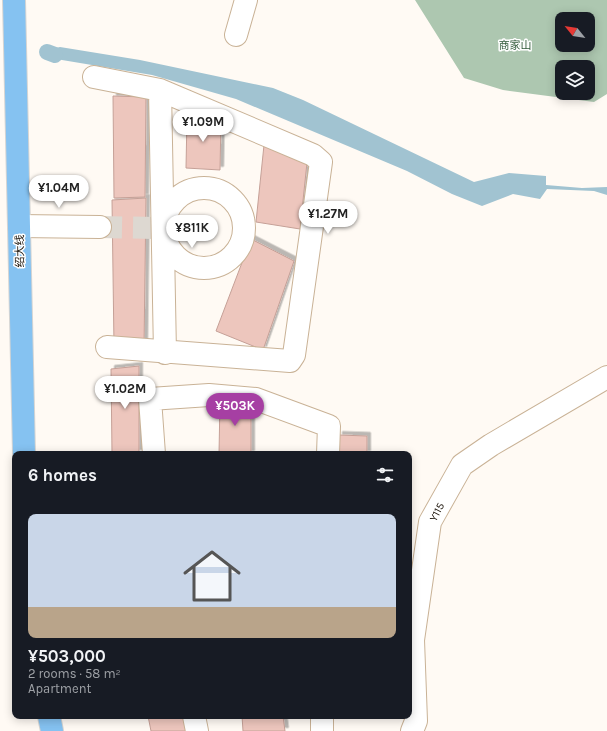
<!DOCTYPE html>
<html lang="en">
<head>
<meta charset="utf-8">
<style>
	:root { --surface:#171b24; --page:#242831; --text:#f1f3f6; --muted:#9ea1a6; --accent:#a63fa3 }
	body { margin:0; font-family:Karla,"Noto Sans SC",sans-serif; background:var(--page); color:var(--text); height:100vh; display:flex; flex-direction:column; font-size:15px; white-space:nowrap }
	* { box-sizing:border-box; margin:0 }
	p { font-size:13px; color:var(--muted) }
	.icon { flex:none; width:22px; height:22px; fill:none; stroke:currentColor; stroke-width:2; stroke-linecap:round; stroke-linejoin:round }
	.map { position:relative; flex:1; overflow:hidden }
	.panel { position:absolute; left:12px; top:451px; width:400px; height:268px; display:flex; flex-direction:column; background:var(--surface); border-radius:8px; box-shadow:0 2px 10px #0003 }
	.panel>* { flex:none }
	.needle { width:26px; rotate:300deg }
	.tools { position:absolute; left:555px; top:12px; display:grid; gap:8px }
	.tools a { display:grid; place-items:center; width:40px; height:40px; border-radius:8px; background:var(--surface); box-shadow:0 2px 10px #0003; font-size:20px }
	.price { position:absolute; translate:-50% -34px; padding:0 9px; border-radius:14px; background:#fff; color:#222; font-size:13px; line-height:26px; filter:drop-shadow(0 1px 2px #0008) }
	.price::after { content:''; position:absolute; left:50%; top:24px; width:12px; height:9px; margin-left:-6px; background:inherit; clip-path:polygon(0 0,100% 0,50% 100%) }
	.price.current { background:var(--accent); color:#fff }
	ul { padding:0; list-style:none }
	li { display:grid; align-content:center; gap:8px; height:212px; padding:0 16px }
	li span { display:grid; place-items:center; height:124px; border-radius:8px; color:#555 }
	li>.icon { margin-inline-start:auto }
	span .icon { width:72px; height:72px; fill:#fffc; stroke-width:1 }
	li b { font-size:17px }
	h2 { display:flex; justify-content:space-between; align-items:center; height:48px; padding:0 16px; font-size:17px }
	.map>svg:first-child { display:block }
</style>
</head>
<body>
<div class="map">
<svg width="607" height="731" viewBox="0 0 607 731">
	<defs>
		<filter id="shadow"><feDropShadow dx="3.5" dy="-3.5" stdDeviation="0" flood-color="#0004"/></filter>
	</defs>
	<rect width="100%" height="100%" fill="#fffaf4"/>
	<!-- forest -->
	<path fill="#adc7b0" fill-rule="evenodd" d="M415,0H607V94L594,102L503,90L464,78ZM562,19H588V45H562ZM562,67H588V93H562Z"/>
	<!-- water -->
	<path fill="#a1c3d1" d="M60,47L140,60L273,88L303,100L474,182L509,173L546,176V185L582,188L607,187V195L594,191L547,189L540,199L513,194L482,206L452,194L407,171L236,99L152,75L56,59V48Z"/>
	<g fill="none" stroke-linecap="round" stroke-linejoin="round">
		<!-- canal -->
		<path stroke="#a1c3d1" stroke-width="16" d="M47,52L55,55"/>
	</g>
	<!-- building -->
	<path fill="#edc6bd" stroke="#c5a097" filter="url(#shadow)" d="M113,96L146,97L145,197L114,198Z
		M187,116L221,119L220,170L186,168Z
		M264,145L308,153L300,229L256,222Z
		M146,198L144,346H114L112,200Z
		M251,239L294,261L263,350L216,331Z
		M139,366V453L112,454L111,369Z
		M220,400L251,401V454H219Z
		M339,435L367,436V454H339Z
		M148,716H184L187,731H151Z
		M242,716H283L285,731H243Z"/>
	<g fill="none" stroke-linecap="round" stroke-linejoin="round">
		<!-- minor-tunnel -->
		<path stroke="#ddd8d1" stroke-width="22" stroke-dasharray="22 11" stroke-linecap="butt" d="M100,227L154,228"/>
		<!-- minor casing -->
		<g stroke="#c9b296" stroke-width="24">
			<path id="minor" d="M236,35L246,0
				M94,77L160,90L313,155L321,162L294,355L290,361L107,347
				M160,90L165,353
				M164 228a40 40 0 1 1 80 0a40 40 0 1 1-80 0Z
				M19,226L100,227
				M154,454L150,399L209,395L256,399L329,426L328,454
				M194,716L197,731
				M322,731V716
				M412,731L416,721L413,640L430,522L462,465L491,445L607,377"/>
		</g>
		<!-- major casing -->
		<g stroke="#d6d5d3" stroke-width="24">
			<path id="major" d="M14,0L24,454
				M49,716L52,731"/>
		</g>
		<!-- minor -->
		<use href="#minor" stroke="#fff" stroke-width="22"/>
		<!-- major -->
		<use href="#major" stroke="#85c2f1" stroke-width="22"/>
	</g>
	<g text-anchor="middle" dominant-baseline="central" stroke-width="3" stroke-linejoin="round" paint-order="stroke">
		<!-- park labels -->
		<g font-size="11" fill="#305938" stroke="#fff">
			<text x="515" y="45">商家山</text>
		</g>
		<!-- street labels -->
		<g font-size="11" fill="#1d150b" stroke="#fff">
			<text transform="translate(20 251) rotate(-91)">绍大线</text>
			<text transform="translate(437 512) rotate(-63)">Y115</text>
		</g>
	</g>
</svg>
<div class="tools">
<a><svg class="needle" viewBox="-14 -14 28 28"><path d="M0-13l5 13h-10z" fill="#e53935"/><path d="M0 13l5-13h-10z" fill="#9ea1a6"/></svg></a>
<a><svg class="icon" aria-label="layers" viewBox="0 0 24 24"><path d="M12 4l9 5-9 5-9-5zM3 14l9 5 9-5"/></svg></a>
</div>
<b class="price" style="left:203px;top:143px">¥1.09M</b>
<b class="price" style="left:59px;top:209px">¥1.04M</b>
<b class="price" style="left:328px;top:235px">¥1.27M</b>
<b class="price" style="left:192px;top:249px">¥811K</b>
<b class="price" style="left:125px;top:410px">¥1.02M</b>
<b class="price current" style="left:235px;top:427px">¥503K</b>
<section class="panel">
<h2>6 homes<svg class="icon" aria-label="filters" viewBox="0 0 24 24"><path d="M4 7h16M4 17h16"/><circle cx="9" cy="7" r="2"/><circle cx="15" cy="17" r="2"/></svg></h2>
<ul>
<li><span style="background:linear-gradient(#c9d6e8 75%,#b9a48a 0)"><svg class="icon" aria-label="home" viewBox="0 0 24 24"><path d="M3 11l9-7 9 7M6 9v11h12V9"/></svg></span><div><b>¥503,000</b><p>2 rooms · 58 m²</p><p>Apartment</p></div></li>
</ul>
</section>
</div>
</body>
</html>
